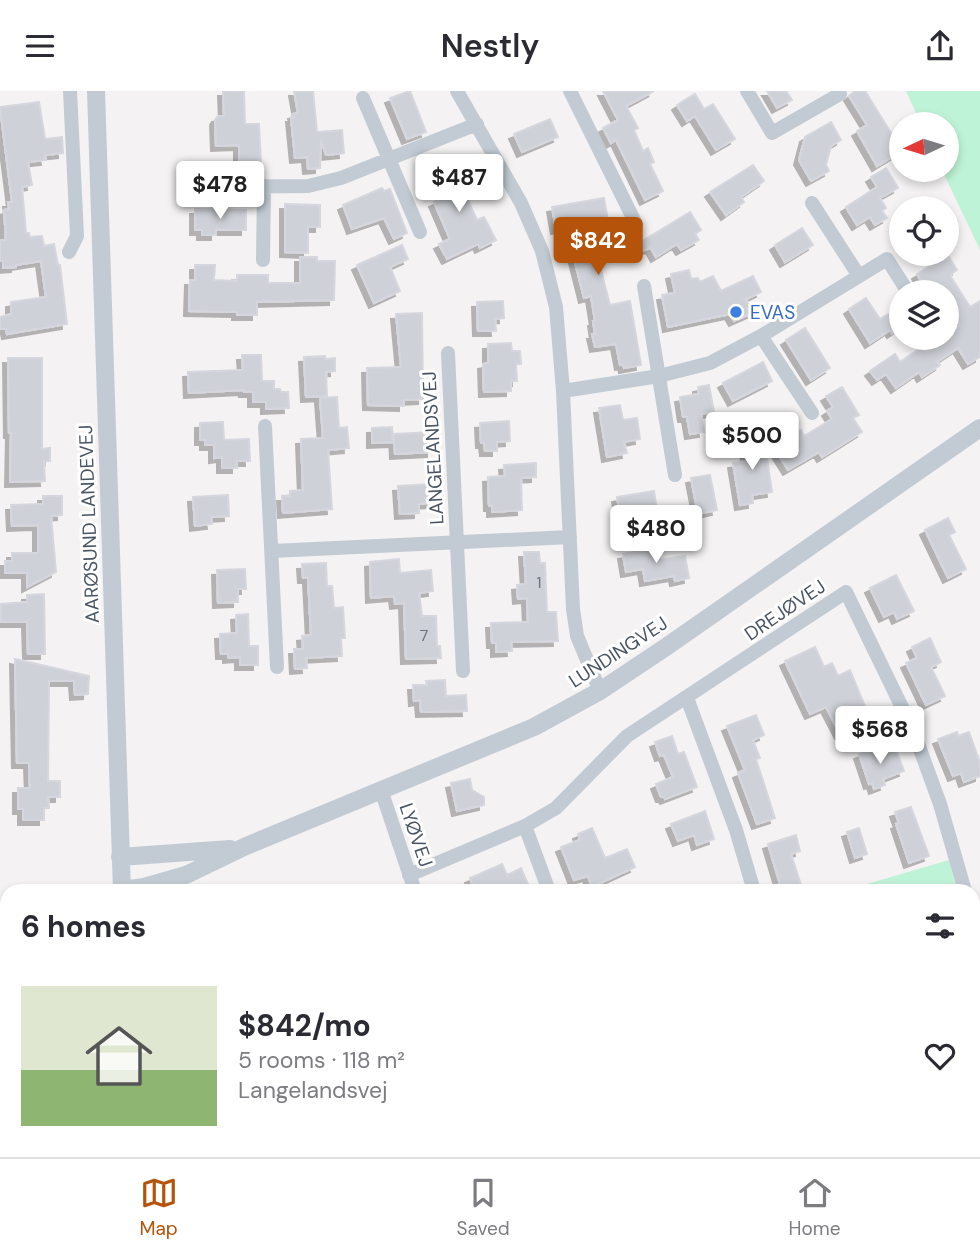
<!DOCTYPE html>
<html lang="en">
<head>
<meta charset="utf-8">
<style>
	:root { --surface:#fff; --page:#f2f2f3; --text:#2b2b33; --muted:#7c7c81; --line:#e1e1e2; --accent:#b45309 }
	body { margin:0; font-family:"DM Sans",sans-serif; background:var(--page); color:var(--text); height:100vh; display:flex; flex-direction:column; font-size:26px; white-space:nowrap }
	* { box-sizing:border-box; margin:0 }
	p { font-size:23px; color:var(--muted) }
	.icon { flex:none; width:38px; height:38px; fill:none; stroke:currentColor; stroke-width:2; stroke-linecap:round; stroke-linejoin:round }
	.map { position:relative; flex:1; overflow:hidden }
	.details { position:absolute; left:0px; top:793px; width:980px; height:275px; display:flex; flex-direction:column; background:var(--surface); border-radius:21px 21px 0 0; box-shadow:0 4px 10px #0003 }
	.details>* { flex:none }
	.needle { width:46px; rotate:266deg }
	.buttons { position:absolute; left:889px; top:21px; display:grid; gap:14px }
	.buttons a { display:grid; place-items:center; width:70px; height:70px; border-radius:50%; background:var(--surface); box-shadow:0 4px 10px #0003; font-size:35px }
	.price { position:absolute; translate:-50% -60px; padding:0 16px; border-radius:7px; background:#fff; color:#222; font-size:23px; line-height:46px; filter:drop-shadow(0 2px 4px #0008) }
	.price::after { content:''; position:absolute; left:50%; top:42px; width:21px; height:16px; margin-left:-10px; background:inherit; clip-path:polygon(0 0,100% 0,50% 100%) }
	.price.selected { background:var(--accent); color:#fff }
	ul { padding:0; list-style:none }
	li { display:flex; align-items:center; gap:21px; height:175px; padding:0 21px }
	li span { display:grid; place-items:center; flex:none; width:196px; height:140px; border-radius:0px; color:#555 }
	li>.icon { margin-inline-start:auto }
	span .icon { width:84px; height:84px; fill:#fffc; stroke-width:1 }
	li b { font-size:30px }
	h2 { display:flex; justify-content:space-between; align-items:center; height:84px; padding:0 21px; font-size:30px }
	header { display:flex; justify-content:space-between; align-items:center; height:91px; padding:0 21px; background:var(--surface); font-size:32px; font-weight:600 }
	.menu { display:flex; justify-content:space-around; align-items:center; height:98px; border-top:2px solid var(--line); background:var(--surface); font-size:19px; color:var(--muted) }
	.menu a { display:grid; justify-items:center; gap:4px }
	.menu .selected { color:var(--accent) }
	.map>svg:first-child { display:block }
</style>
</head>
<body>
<header><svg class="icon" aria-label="menu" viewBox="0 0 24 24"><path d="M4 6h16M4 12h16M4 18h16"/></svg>Nestly<svg class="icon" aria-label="share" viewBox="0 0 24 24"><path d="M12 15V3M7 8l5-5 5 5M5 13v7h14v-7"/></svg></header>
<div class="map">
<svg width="980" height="1066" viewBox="0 0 980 1066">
	<defs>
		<filter id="shadow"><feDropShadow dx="-5" dy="5" stdDeviation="0" flood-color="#0004"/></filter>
	</defs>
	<rect width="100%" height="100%" fill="#f4f2f2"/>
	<!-- green -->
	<path fill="#bff3d7" d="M906,0H980V159L942,79H947V33H921Z
		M949,769L957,800H843Z"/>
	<!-- building -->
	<path fill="#ced1d7" stroke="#d6d7de" stroke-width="2" filter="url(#shadow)" d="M223,0H244L245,33H259L261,73L239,74V54L216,55L215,29L217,26L224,25Z
		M294,0H313L317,41L342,39L344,62L326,64L321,49L320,77L308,78L307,66L295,67L291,26H294L293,23L298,22Z
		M410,0L426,41L407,48L390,7Z
		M603,0H654L626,15L638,37L634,39L643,60L648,57L654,71L650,73L663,100L645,109L616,49L611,52L603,37L618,29Z
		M767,0H786L792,9L777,17Z
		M855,0H865L896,50L891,53L897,63L877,75L857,40L867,34L849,5Z
		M695,3L704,18L713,13L735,48L716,59L695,25L687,30L677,14Z
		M39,11L45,48L62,46L63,62L45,64L46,69L28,71L32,94L22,96L26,142H29L30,146L42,145L44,155L54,153L58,174H60L67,233L7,243L6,238H0V226L11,223V211L46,206L41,170L16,174V176L3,177V170H0V149H6L4,119L9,118L8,111H12L0,16Z
		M550,28L558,46L522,61L514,43Z
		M831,31L841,49L831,55L826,74L829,80L811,90L799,69L805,46Z
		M457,68L466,86L459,90L477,129L484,126L496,149L480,157L478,153L447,168L439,153L450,148L434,111L445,106L433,79Z
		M753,74L764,90L741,106L744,111L726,124L710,101Z
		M886,77L898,97L880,107L886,117L882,120L887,127L875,134L870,126L857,134L846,116L877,96L871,86Z
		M382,97L384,100L390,98L407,142L394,148L384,127L352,138L343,114Z
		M604,107L608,129L602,130L611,164L598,168L610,214L630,210L641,274L624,277L623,273L620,274L616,253L595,256L592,243H595L593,230H595L591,205L584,207L566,136L556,138L552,116Z
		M285,113L320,114V136H308V162L285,161Z
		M195,118L246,119V139H216V144H202V139H195Z
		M690,121L701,139L695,143L699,149L681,159L677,153L656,166L651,157L628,164L626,160Z
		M802,137L813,154L785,171L775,154Z
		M402,154L408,168L390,176L400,200L374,212L357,174Z
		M300,166H317V170H335L334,209L257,211V224H237V221L189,220L190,189H195V174H215L214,189L237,190V184H268V192H300Z
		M949,166L957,179L951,183V186L970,216L980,210V266L968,273L958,257L937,271L940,274L922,286L919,281L896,297L886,283L877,289L870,280L895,263L900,271L923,255L926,259L947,247L949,241L960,234L947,213V201H928L917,183L941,168L943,170Z
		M689,179L691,188L698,187L700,191L713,185L721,200L753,185L761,201L746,208L752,222L734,230L730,223L668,236L662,204L675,202L671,183Z
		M866,207L880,228L895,219L901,229V236L892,242L890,239L870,252L849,218Z
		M503,210L504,227L495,228L496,240H478L477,211Z
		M422,222L423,308L404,309V315L368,314L367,277L401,276L396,223Z
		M805,237L830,277L811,289L786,249Z
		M511,252L512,260H520L521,273H516L517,290H511V300L484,301L483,273L488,272V253Z
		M242,264H261L262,290H274V298H280L281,301H288L289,317L266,318V311H253V301H244V299L189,302L188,281L243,279Z
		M325,265V268L335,267V280L326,281L327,305L306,306L304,266Z
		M8,267H42V358L50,357V370H44L45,390L10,391L11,342H9Z
		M763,271L772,290L733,310L723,292Z
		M709,294L714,321L701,323L704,341L690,343L687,326H683L680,306L699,303L698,296Z
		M842,296L859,324L853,327L862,341L822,366L819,361L788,379L773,355L801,339L804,345L832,328L827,320L833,316L826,305Z
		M337,306L339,337L347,336L349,357L328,359L332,418L283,422L282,405H290V400L303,399L301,348L323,347L320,307Z
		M620,314L623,329L637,327L640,348L624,351L627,362L607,366L599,317Z
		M509,330L510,350L497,351V360H485L484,352H481L480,332Z
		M223,331L224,349L249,348L250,370H237V377H222V366L214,367V354H205V349H200V332Z
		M392,336L393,351L372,352V337Z
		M432,341V361L395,363L394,343Z
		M755,343L762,362L766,360L772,401L752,404L753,412L740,414L733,372L748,370L741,349Z
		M536,372V386L521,387L522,419L492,421V415H489L488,386L505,385L504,374Z
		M710,384L717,419L698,423L691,387Z
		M431,393L432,412L419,413V422L400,423L398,395Z
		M654,400L658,425L646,427L645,420L620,424L617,406Z
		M228,404L229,425L211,426L212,433L195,435L193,406Z
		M43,405H62V424L51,425L56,481L27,496V482H5V470H12V462H38V434L12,435L11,414L43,413Z
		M948,427L955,441L949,444L966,478L948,487L925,439Z
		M658,457L660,469L685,465L689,487L675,490L674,485L645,490L643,478L626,481L623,463Z
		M524,461H539L540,472H545L547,521H556L558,550L511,551L512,560L496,561V552H492L491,532L528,531L527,507L518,508L517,494L526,493Z
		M399,468L400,482L431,479L433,500L419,502L422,525H436L437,555H440L441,567L406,568L404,512L395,513L394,505L371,507L370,471Z
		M326,472L327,495H332L334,517L343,516L345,547H341L342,565L306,567L307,577L295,578L294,558H303L302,545L311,544L308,487H303L302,473Z
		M245,478L246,498H238V511L218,512L217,479Z
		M896,484L914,520L897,528L894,521L884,526L870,497Z
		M44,503L45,563H28L27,531H1V513L27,511V504Z
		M248,523L249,555H258V574H240V566L228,567V563H221L220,543L237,542L236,524Z
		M930,547L941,571L931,576L945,605L926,614L906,572L917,567L912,556Z
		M815,556L824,576L832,572L838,585L850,579L867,620L849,628L853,637L840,643L826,616L810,623L785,570Z
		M15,568L89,585L88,603L75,604L74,590H49L48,690H60V706H48L49,717H44V729H23V718H18V697H30L29,672H17Z
		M445,589L446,605L466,604L467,620L421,621L420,609L414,610L413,594H427L426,590Z
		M756,624L764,644L753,649L760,667L756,668L775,727L757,733L738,682L745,679L727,635Z
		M957,641L958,645L969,641L980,672V685L964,691L961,682L953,685L938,648Z
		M672,645L678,663L684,661L697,696L665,708L664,706H661L656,693L673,686L664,664L660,665L655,651Z
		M880,655L883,663L896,659L904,680L883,688L885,694L874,698L872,692L869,693L859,663Z
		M470,688L472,699L484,706V714L457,720L451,692Z
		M911,716L929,765L909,772L896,733L899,732L895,721Z
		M705,720L714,748L697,754L694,744L678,750L671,733Z
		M592,737L605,767L627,758L635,776L592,796L588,785L574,789L561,756L580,749L578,743Z
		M859,737L867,763L855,767L847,741Z
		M796,744L800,760L791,763L803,800H782L768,753Z
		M502,773L507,784L521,777L531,800H475L470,787Z"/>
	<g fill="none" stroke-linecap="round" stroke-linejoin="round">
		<!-- minor -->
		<path stroke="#c2cbd4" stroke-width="14" d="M457,0L521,112L542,160L556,216L563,300L573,518L577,545L600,600
			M570,0L636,133
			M747,0L772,42L840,3
			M363,7L420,141
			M207,96L308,95L341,87L477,33
			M812,112L859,185
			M69,161L77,145L70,0
			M263,169L264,95
			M644,195L675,384
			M761,245L812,322
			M448,262L463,580
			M563,300L659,285L710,272L761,245L887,168L908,201
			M265,335L277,576
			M272,460L570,446
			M687,607L736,739L754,800
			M381,699L415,800
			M525,735L549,800
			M409,784L525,735L556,717L627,645L846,501L913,639L940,713L965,800
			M0,926L7,966
			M973,967L980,966
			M38,1060L40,1066
			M512,1060L514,1066
			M567,1066L590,1060"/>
		<!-- tertiary -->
		<path stroke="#c2cbd4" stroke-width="18" d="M96,0L122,800
			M120,766L230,758
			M122,799L144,796L186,784L244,756L534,636L600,600L666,556L980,337
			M168,1060L170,1066"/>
	</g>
	<!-- markers -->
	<circle fill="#3f7fe0" stroke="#fff" stroke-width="2.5" cx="736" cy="221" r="7"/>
	<g text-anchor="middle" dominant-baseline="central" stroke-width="6" stroke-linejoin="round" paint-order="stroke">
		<!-- number labels -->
		<g font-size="16" fill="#6a737e">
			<text x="539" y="491">1</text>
			<text x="424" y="544">7</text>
		</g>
		<!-- shop labels -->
		<g font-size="19" fill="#366cbe" stroke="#fff" text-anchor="start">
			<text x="750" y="221">EVAS</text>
		</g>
		<!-- street labels -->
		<g font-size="19" fill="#485461" stroke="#fff">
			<text transform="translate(433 357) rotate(-93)">LANGELANDSVEJ</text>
			<text transform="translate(89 433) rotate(-92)">AARØSUND LANDEVEJ</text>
			<text transform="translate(785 519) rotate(-34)">DREJØVEJ</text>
			<text transform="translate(618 561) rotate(-33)">LUNDINGVEJ</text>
			<text transform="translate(416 744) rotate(71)">LYØVEJ</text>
		</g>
	</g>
</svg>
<div class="buttons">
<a><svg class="needle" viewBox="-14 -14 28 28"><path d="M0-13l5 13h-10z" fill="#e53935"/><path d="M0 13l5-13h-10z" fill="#7c7c81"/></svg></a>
<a><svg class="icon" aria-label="locate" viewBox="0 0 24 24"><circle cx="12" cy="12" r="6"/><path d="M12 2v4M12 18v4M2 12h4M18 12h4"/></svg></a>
<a><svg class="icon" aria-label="layers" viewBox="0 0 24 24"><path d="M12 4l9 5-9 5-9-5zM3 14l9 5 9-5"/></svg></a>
</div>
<b class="price" style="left:459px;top:123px">$487</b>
<b class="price" style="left:220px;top:130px">$478</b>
<b class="price selected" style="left:598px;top:186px">$842</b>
<b class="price" style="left:752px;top:381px">$500</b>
<b class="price" style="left:656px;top:474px">$480</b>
<b class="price" style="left:880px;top:675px">$568</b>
<section class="details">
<h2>6 homes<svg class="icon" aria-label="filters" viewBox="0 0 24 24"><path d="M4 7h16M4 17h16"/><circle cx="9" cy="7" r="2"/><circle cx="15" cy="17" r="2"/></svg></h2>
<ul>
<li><span style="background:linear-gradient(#dfe7d0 60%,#8fb573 0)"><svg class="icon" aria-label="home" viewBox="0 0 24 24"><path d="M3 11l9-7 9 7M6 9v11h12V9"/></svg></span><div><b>$842/mo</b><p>5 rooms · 118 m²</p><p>Langelandsvej</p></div><svg class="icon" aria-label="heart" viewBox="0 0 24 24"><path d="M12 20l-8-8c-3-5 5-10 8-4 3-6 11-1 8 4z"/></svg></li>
</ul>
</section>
</div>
<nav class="menu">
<a class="selected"><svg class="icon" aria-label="map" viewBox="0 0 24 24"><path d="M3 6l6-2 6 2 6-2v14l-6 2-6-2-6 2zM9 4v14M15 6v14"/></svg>Map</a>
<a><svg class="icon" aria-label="saved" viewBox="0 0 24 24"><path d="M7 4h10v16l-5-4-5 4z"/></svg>Saved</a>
<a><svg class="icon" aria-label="home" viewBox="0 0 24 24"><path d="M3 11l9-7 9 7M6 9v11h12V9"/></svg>Home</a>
</nav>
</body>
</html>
